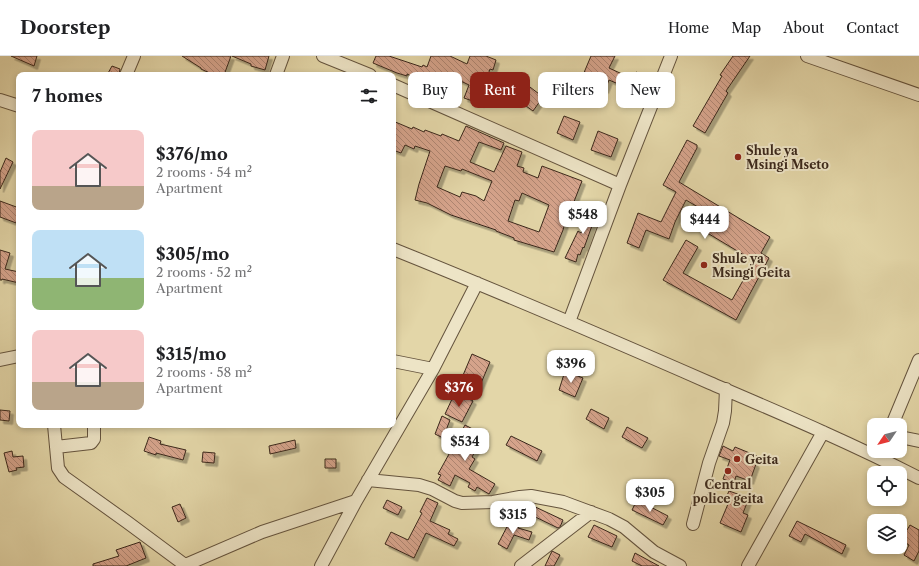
<!DOCTYPE html>
<html lang="en">
<head>
<meta charset="utf-8">
<style>
	:root { --surface:#fff; --page:#f6f6f6; --text:#202124; --muted:#757577; --line:#e0e0e0; --accent:#8f2418 }
	body { margin:0; font-family:"Libre Caslon Text",serif; background:var(--page); color:var(--text); height:100vh; display:flex; flex-direction:column; font-size:15px; white-space:nowrap }
	* { box-sizing:border-box; margin:0 }
	p { font-size:13px; color:var(--muted) }
	.icon { flex:none; width:22px; height:22px; fill:none; stroke:currentColor; stroke-width:2; stroke-linecap:round; stroke-linejoin:round }
	.map { position:relative; flex:1; overflow:hidden }
	.sheet { position:absolute; left:16px; top:16px; width:380px; height:356px; display:flex; flex-direction:column; background:var(--surface); border-radius:8px; box-shadow:0 2px 6px #0003 }
	.sheet>* { flex:none }
	.hud { position:absolute; left:408px; top:16px; width:380px; height:36px; display:flex; gap:8px }
	.needle { width:26px; rotate:235deg }
	.tools { position:absolute; left:867px; top:362px; display:grid; gap:8px }
	.tools a { display:grid; place-items:center; width:40px; height:40px; border-radius:8px; background:var(--surface); box-shadow:0 2px 6px #0003; font-size:20px }
	.price { position:absolute; translate:-50% -34px; padding:0 9px; border-radius:8px; background:#fff; color:#222; font-size:13px; line-height:26px; filter:drop-shadow(0 1px 2px #0008) }
	.price::after { content:''; position:absolute; left:50%; top:24px; width:12px; height:9px; margin-left:-6px; background:inherit; clip-path:polygon(0 0,100% 0,50% 100%) }
	.price.current { background:var(--accent); color:#fff }
	ul { padding:0; list-style:none }
	li { display:flex; align-items:center; gap:12px; height:100px; padding:0 16px }
	li span { display:grid; place-items:center; flex:none; width:112px; height:80px; border-radius:8px; color:#555 }
	li>.icon { margin-inline-start:auto }
	span .icon { width:48px; height:48px; fill:#fffc; stroke-width:1 }
	li b { font-size:17px }
	h2 { display:flex; justify-content:space-between; align-items:center; height:48px; padding:0 16px; font-size:17px }
	.tag { padding:0 14px; border-radius:8px; background:var(--surface); box-shadow:0 2px 6px #0003; font-size:14px; line-height:36px }
	.tag.current { background:var(--accent); color:#fff }
	header { display:flex; align-items:center; gap:24px; box-sizing:border-box; height:56px; padding:0 20px; background:var(--surface); border-bottom:1px solid var(--line) }
	header strong { font-size:19px }
	nav { display:flex; gap:22px; margin-inline-start:auto; font-size:14px }
	.map>svg:first-child { display:block }
</style>
</head>
<body>
<header>
<strong>Doorstep</strong>
<nav><a>Home</a><a>Map</a><a>About</a><a>Contact</a></nav>
</header>
<div class="map">
<svg width="919" height="510" viewBox="0 0 919 510">
	<defs>
		<pattern id="building-back-hatch" width="6" height="6" patternUnits="userSpaceOnUse"><rect width="6" height="6" fill="#d5a38b"/><path d="M-1 5l2 2M0 0l6 6M5-1l2 2" fill="none" stroke="#ae8571"/></pattern>
		<filter id="shadow"><feDropShadow dx="3.5" dy="3.5" stdDeviation="0" flood-color="#0004"/></filter>
	</defs>
	<rect width="100%" height="100%" fill="#e3d6a8"/>
	<filter id="stains"><feTurbulence type="fractalNoise" baseFrequency=".005" numOctaves="4"/><feColorMatrix values="0 0 0 0 .2 0 0 0 0 .09 0 0 0 0 .02 0 0 0 .5 -.17"/></filter>
	<radialGradient id="worn" r=".72"><stop offset=".6" stop-color="#630" stop-opacity="0"/><stop offset="1" stop-color="#630" stop-opacity=".3"/></radialGradient>
	<!-- building -->
	<path fill="url(#building-back-hatch)" stroke="#3b281b" fill-rule="evenodd" filter="url(#shadow)" d="M11,0H37L34,10Z
		M182,0H231L224,19H214L201,13V12Z
		M232,0H269L265,14L251,10V8Z
		M376,0H389L422,11L423,9L427,11L431,0H450L467,8L470,0H486L496,4L493,14L490,13L483,33L486,34L481,48L464,42L469,29L444,17L438,32L407,18V20L397,17L373,7Z
		M591,0H615L609,12L633,23L636,16L644,19L641,27L651,31L648,38L624,28L623,30L609,24L605,34L598,31L600,26L583,19Z
		M733,0H750L726,35L728,37L705,77L693,70L722,20L720,19Z
		M112,10L120,13L119,19H107Z
		M526,28L543,41L533,55L515,42Z
		M564,60L580,66L573,84L557,77Z
		M393,65L412,73L413,71L424,76L425,74L441,80L442,78L459,85L466,70L504,87L501,94L479,86L470,106L494,116L506,90L522,96L517,110L524,112L523,116L538,122L542,110L582,125L570,156H568L563,174L554,196L514,184V182L496,175V174L451,159L427,147L415,144L419,128L430,95L415,90L414,93L405,89L401,97L393,94ZM445,110L461,115L462,113L492,125L484,145L476,140L462,136L460,141L437,131ZM522,137L549,149L539,176L508,165L515,144L519,145Z
		M598,75L618,83L611,101L591,94Z
		M687,84L697,89V92L679,126L770,181L761,197L769,202L736,264L663,224L686,184L698,191L683,217L732,244L754,205L694,169L703,154L686,144L675,166L669,183L646,174L639,192L627,187L638,157L661,166L676,136L663,129Z
		M6,102L13,106L0,133V116Z
		M0,145L19,152V168L0,161Z
		M592,146L598,149L597,153H598L584,192L583,191L580,199L578,198L576,206L565,202L578,175L581,177Z
		M0,194L10,197L5,213L19,216V227L2,223V224H0Z
		M472,298L490,306L479,332L461,324Z
		M565,315L583,322L575,341L559,334Z
		M459,337L473,345L462,366L445,358L453,341L457,343Z
		M591,353L609,362L604,373L586,363Z
		M0,354L10,355L9,365L0,364Z
		M442,360L450,364L443,382L435,378Z
		M465,369L484,379L472,401L475,403L469,413L495,428L489,438L477,431L475,435L468,431L470,427L455,419L450,430L438,424L441,419L438,418Z
		M627,371L648,382L642,392L622,381Z
		M511,380L542,395L537,405L506,389Z
		M149,381L161,385L160,388L186,394L183,404L156,397V399L144,395Z
		M295,384L296,392L270,398L269,390Z
		M723,390L733,395L735,391L757,400L754,408H756L750,425L736,420L734,427L723,423L730,404L719,400Z
		M12,395L13,401L23,400L24,411L16,412L17,414L9,416L4,397Z
		M203,396L215,397L214,407L202,406Z
		M325,403H336V412H325Z
		M729,435L749,442L743,457L748,459L741,476L720,467L728,448L724,446Z
		M427,442L438,447L430,465L450,474L448,478L458,483L454,490L426,477L414,502L385,488L391,476L408,484L422,457L420,456Z
		M387,444L402,451L398,459L383,452Z
		M637,444L668,460L663,469L632,454Z
		M180,448L186,462L178,466L172,451Z
		M529,448L563,464L560,471L558,472L517,452L518,449Z
		M510,465L519,470L518,472L532,476L529,484L514,479L507,493L498,488Z
		M797,465L846,489L842,498L805,478L801,486L789,480Z
		M594,469L617,480L612,491L588,481Z
		M910,469L919,474V495L914,505L904,499L909,489L901,484Z
		M140,486L146,502L126,510H93V508L119,500L116,494Z
		M552,495L560,499L554,510H545Z
		M635,497L659,510H642L632,505Z"/>
	<g fill="none" stroke-linecap="round" stroke-linejoin="round">
		<!-- minor casing -->
		<g stroke="#65543e" stroke-width="14">
			<path id="minor" d="M323,0L370,19
				M807,0L919,39
				M126,19L134,0
				M276,19L283,0
				M393,29L620,129
				M0,44L19,50
				M393,193C500,236 605,281 710,327C780,357 851,387 919,422
				M569,266L620,129L671,0
				M0,304L19,300
				M393,305L433,313
				M54,369L58,412L64,421L127,466L185,509
				M892,369L919,304
				M900,381L919,385
				M56,391L91,387L94,383V369
				M368,424L419,429L432,433L455,445L462,447L493,446L520,441L531,440L563,446L609,463L624,471L654,496L680,510
				M693,468L709,407L723,367L725,355L726,333
				M183,510L262,476L356,445
				M321,510L356,445L433,313L477,227
				M521,510L591,456
				M748,510L823,376"/>
		</g>
		<!-- minor -->
		<use href="#minor" stroke="#ede4c6" stroke-width="12"/>
	</g>
	<!-- markers -->
	<g fill="#8f2418" stroke="#ede4c6" stroke-width="1.5">
		<circle cx="738" cy="101" r="4"/>
		<circle cx="704" cy="209" r="4"/>
		<circle cx="737" cy="403" r="4"/>
		<circle cx="728" cy="415" r="4"/>
	</g>
	<g text-anchor="middle" dominant-baseline="central" stroke-width="4" stroke-linejoin="round" paint-order="stroke">
		<!-- poi labels -->
		<g font-size="12" font-weight="bold" fill="#3b281b" stroke="#ede4c6" text-anchor="start">
			<text x="746" y="94">Shule ya<tspan x="746" dy="14">Msingi Mseto</tspan></text>
			<text x="712" y="202">Shule ya<tspan x="712" dy="14">Msingi Geita</tspan></text>
			<text x="745" y="403">Geita</text>
			<text x="728" y="428" text-anchor="middle">Central<tspan x="728" dy="14">police geita</tspan></text>
		</g>
	</g>
	<rect width="100%" height="100%" filter="url(#stains)"/>
	<rect width="100%" height="100%" fill="url(#worn)"/>
</svg>
<div class="tools">
<a><svg class="needle" viewBox="-14 -14 28 28"><path d="M0-13l5 13h-10z" fill="#e53935"/><path d="M0 13l5-13h-10z" fill="#757577"/></svg></a>
<a><svg class="icon" aria-label="locate" viewBox="0 0 24 24"><circle cx="12" cy="12" r="6"/><path d="M12 2v4M12 18v4M2 12h4M18 12h4"/></svg></a>
<a><svg class="icon" aria-label="layers" viewBox="0 0 24 24"><path d="M12 4l9 5-9 5-9-5zM3 14l9 5 9-5"/></svg></a>
</div>
<b class="price" style="left:583px;top:179px">$548</b>
<b class="price" style="left:705px;top:184px">$444</b>
<b class="price" style="left:571px;top:328px">$396</b>
<b class="price current" style="left:459px;top:352px">$376</b>
<b class="price" style="left:465px;top:406px">$534</b>
<b class="price" style="left:650px;top:457px">$305</b>
<b class="price" style="left:513px;top:479px">$315</b>
<div class="hud">
<a class="tag">Buy</a>
<a class="tag current">Rent</a>
<a class="tag">Filters</a>
<a class="tag">New</a>
</div>
<section class="sheet">
<h2>7 homes<svg class="icon" aria-label="filters" viewBox="0 0 24 24"><path d="M4 7h16M4 17h16"/><circle cx="9" cy="7" r="2"/><circle cx="15" cy="17" r="2"/></svg></h2>
<ul>
<li><span style="background:linear-gradient(#f6c9c9 70%,#b9a48a 0)"><svg class="icon" aria-label="home" viewBox="0 0 24 24"><path d="M3 11l9-7 9 7M6 9v11h12V9"/></svg></span><div><b>$376/mo</b><p>2 rooms · 54 m²</p><p>Apartment</p></div></li>
<li><span style="background:linear-gradient(#bfe0f5 60%,#8fb573 0)"><svg class="icon" aria-label="home" viewBox="0 0 24 24"><path d="M3 11l9-7 9 7M6 9v11h12V9"/></svg></span><div><b>$305/mo</b><p>2 rooms · 52 m²</p><p>Apartment</p></div></li>
<li><span style="background:linear-gradient(#f6c9c9 65%,#b9a48a 0)"><svg class="icon" aria-label="home" viewBox="0 0 24 24"><path d="M3 11l9-7 9 7M6 9v11h12V9"/></svg></span><div><b>$315/mo</b><p>2 rooms · 58 m²</p><p>Apartment</p></div></li>
</ul>
</section>
</div>
</body>
</html>
